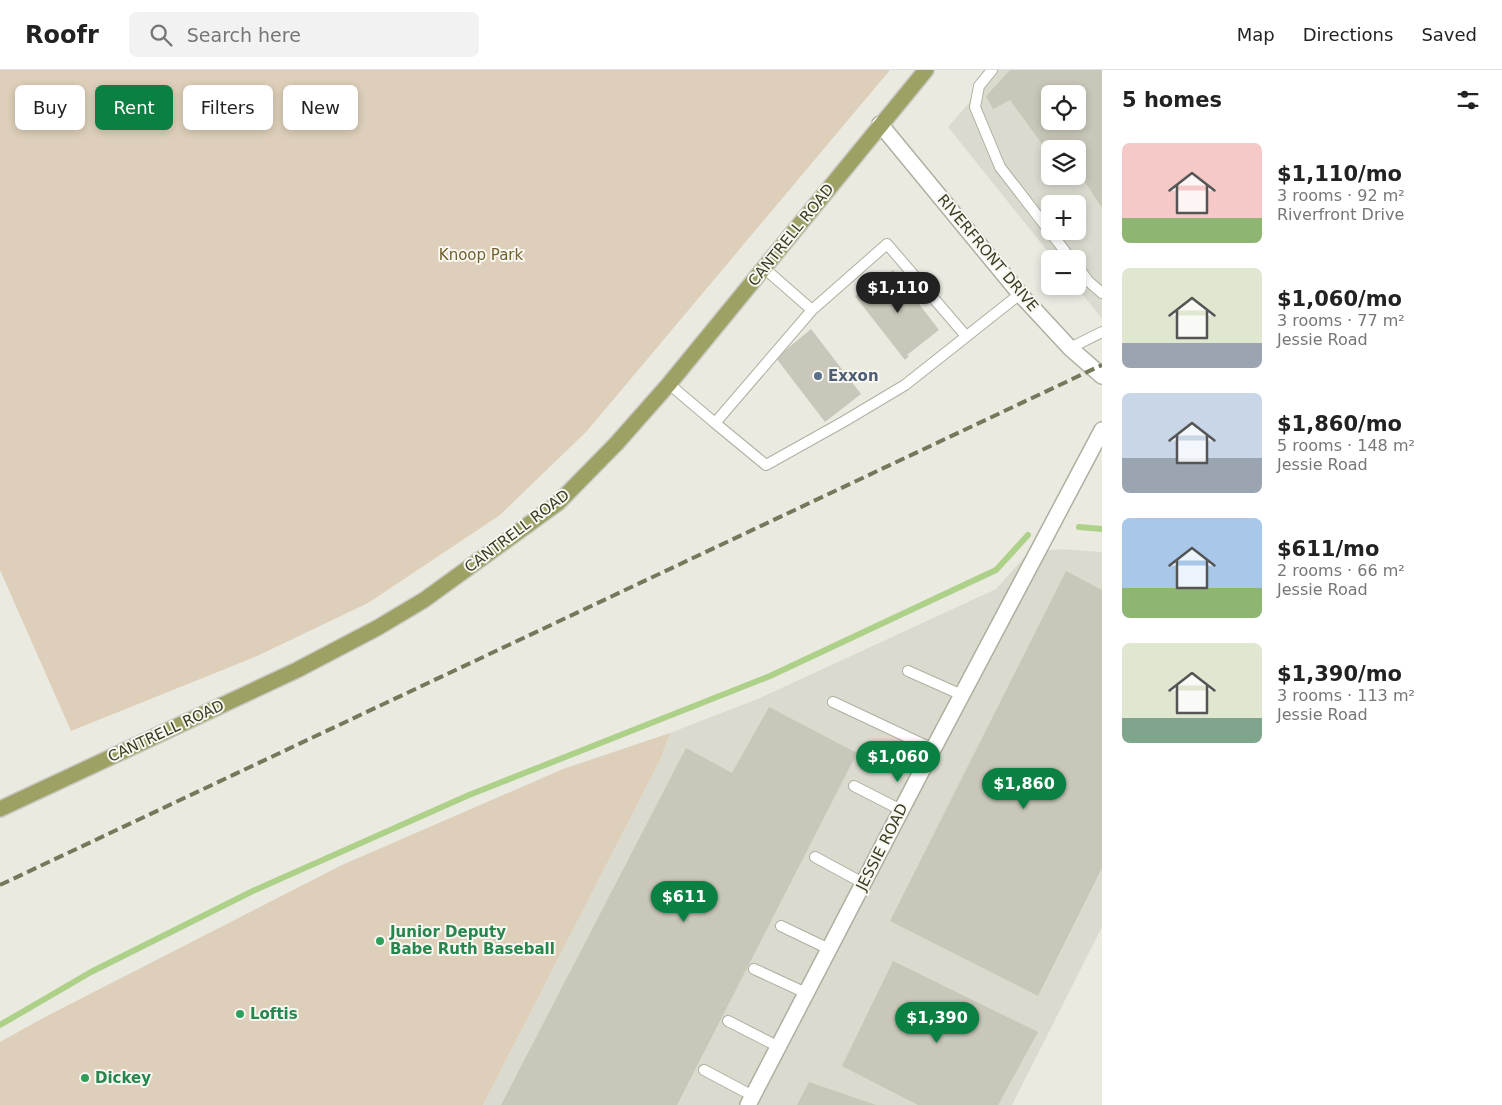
<!DOCTYPE html>
<html lang="en">
<head>
<meta charset="utf-8">
<style>
	:root { --surface:#fff; --page:#f2f2f2; --text:#222; --muted:#767676; --line:#e0e0e0; --accent:#0b8043 }
	body { margin:0; font-family:"DejaVu Sans",sans-serif; background:var(--page); color:var(--text); height:100vh; display:flex; flex-direction:column; font-size:19px; white-space:nowrap }
	* { box-sizing:border-box; margin:0 }
	p { font-size:16px; color:var(--muted) }
	.icon { flex:none; width:28px; height:28px; fill:none; stroke:currentColor; stroke-width:2; stroke-linecap:round; stroke-linejoin:round }
	.map { position:relative; flex:1; overflow:hidden }
	.side { display:flex; flex-direction:column; background:var(--surface); width:400px }
	.side>* { flex:none }
	.hud { position:absolute; left:15px; top:15px; width:475px; height:45px; display:flex; gap:10px }
	.controls { position:absolute; left:1041px; top:15px; display:grid; gap:10px }
	.controls a { display:grid; place-items:center; width:45px; height:45px; border-radius:8px; background:var(--surface); box-shadow:0 2px 8px #0003; font-size:25px }
	.price { position:absolute; translate:-50% -42px; padding:0 11px; border-radius:18px; background:var(--accent); color:#fff; font-size:16px; line-height:32px; filter:drop-shadow(0 1px 2px #0008) }
	.price::after { content:''; position:absolute; left:50%; top:30px; width:15px; height:11px; margin-left:-8px; background:inherit; clip-path:polygon(0 0,100% 0,50% 100%) }
	.price.selected { background:#222; color:#fff }
	ul { padding:0; list-style:none }
	li { display:flex; align-items:center; gap:15px; height:125px; padding:0 20px }
	li span { display:grid; place-items:center; flex:none; width:140px; height:100px; border-radius:8px; color:#555 }
	li>.icon { margin-inline-start:auto }
	span .icon { width:60px; height:60px; fill:#fffc; stroke-width:1 }
	li b { font-size:21px }
	h2 { display:flex; justify-content:space-between; align-items:center; height:60px; padding:0 20px; font-size:21px }
	.chip { padding:0 18px; border-radius:8px; background:var(--surface); box-shadow:0 2px 8px #0003; font-size:18px; line-height:45px }
	.chip.selected { background:var(--accent); color:#fff }
	header { display:flex; align-items:center; gap:30px; box-sizing:border-box; height:70px; padding:0 25px; background:var(--surface); border-bottom:1px solid var(--line) }
	header strong { font-size:24px }
	nav { display:flex; gap:28px; margin-inline-start:auto; font-size:18px }
	.search { width:350px; height:45px; background:var(--page); display:flex; align-items:center; gap:12px; box-sizing:border-box; padding:0 18px; border-radius:8px; color:var(--muted); font-size:19px }
	main { display:flex; flex:1; min-height:0 }
	.map>svg:first-child { display:block }
</style>
</head>
<body>
<header>
<strong>Roofr</strong>
<div class="search"><svg class="icon" aria-label="search" viewBox="0 0 24 24"><circle cx="10" cy="10" r="6"/><path d="M15 15l6 6"/></svg>Search here</div>
<nav><a>Map</a><a>Directions</a><a>Saved</a></nav>
</header>
<main>
<div class="map">
<svg width="1102" height="1035" viewBox="0 0 1102 1035">
	<rect width="100%" height="100%" fill="#ebeae1"/>
	<!-- built -->
	<path fill="#dbdacf" fill-rule="evenodd" d="M998,0H1102V249L1076,216H1078V189H1054L948,57ZM1050,24H1078V51H1050ZM1050,79H1078V106H1050ZM1050,134H1078V161H1050Z
		M1059,479L1102,482V857L1012,1035H483L660,690L670,663L760,628L996,519L1028,483Z"/>
	<!-- green -->
	<path fill="#ddcfb9" d="M0,0H890L587,361L500,445L368,533L257,586L71,661L0,500Z
		M670,663L660,690L483,1035H0V972L45,947L342,795L563,699Z"/>
	<g fill="none" stroke-linecap="round" stroke-linejoin="round">
		<!-- stream -->
		<path stroke="#add188" stroke-width="6" d="M1079,457L1102,459
			M0,955L91,902L255,820L469,725L770,606L996,500L1028,465"/>
	</g>
	<!-- building -->
	<path fill="#c9c7b9" fill-rule="evenodd" d="M1010,0H1102V138L1078,101V79H1050V85L1010,30L993,39L986,26ZM1050,24H1078V51H1050Z
		M893,200L939,260L907,285L909,286L905,290L855,226L861,222L862,224Z
		M811,259L861,324L825,352L776,288Z
		M1066,501L1102,520V798L1038,926L890,851Z
		M769,637L857,683L677,1035H501L686,678L732,703Z
		M893,891L1038,962L998,1035H918L842,996Z
		M809,1012L876,1035H797Z"/>
	<g fill="none" stroke-linecap="round" stroke-linejoin="round">
		<!-- service casing -->
		<g stroke="#afafa0" stroke-width="12">
			<path id="service" d="M992,0L979,16L975,37L1000,97L1071,189
				M1078,197L1088,211L1102,223
				M764,198L812,240L715,353L766,395L843,352L905,315L1020,224
				M812,240L887,174L966,266
				M1070,278L1102,262
				M669,314L715,353
				M908,601L962,625
				M833,632L933,679
				M854,716L901,740
				M815,787L863,813
				M781,856L829,879
				M754,899L806,923
				M728,951L779,977
				M704,1000L753,1026"/>
		</g>
		<!-- minor casing -->
		<g stroke="#afafa0" stroke-width="18">
			<path id="minor" d="M748,1035L920,704L1102,360"/>
		</g>
		<!-- tertiary casing -->
		<g stroke="#afafa0" stroke-width="18">
			<path id="tertiary" d="M880,54L1020,224L1070,278L1102,306"/>
		</g>
		<!-- primary casing -->
		<g stroke="#c8c8c1" stroke-width="18">
			<path id="primary" d="M0,739L297,600L377,558L424,530L558,433L616,374L669,314L926,0"/>
		</g>
		<!-- service -->
		<use href="#service" stroke="#fff" stroke-width="10"/>
		<!-- minor -->
		<use href="#minor" stroke="#fff" stroke-width="15"/>
		<!-- tertiary -->
		<use href="#tertiary" stroke="#fff" stroke-width="15"/>
		<!-- primary -->
		<use href="#primary" stroke="#9da164" stroke-width="15"/>
		<!-- rail -->
		<path stroke="#76785b" stroke-width="4" stroke-dasharray="10 5" stroke-linecap="butt" d="M0,815L1102,295"/>
	</g>
	<!-- markers -->
	<circle fill="#5c6f8a" stroke="#f8f7f1" stroke-width="2" cx="818" cy="306" r="5"/>
	<g fill="#2e9e5b" stroke="#f8f7f1" stroke-width="2">
		<circle cx="380" cy="871" r="5"/>
		<circle cx="240" cy="944" r="5"/>
		<circle cx="85" cy="1008" r="5"/>
	</g>
	<g text-anchor="middle" dominant-baseline="central" stroke-width="4" stroke-linejoin="round" paint-order="stroke">
		<!-- street labels -->
		<g font-size="15" fill="#3a3c21" stroke="#f8f7f1">
			<text transform="translate(791 165) rotate(-51)">CANTRELL ROAD</text>
			<text transform="translate(988 183) rotate(50)">RIVERFRONT DRIVE</text>
			<text transform="translate(517 461) rotate(-37)">CANTRELL ROAD</text>
			<text transform="translate(166 661) rotate(-25)">CANTRELL ROAD</text>
			<text transform="translate(882 777) rotate(-63)">JESSIE ROAD</text>
		</g>
		<!-- park labels -->
		<g font-size="15" fill="#735f2b" stroke="#f8f7f1">
			<text x="481" y="185">Knoop Park</text>
		</g>
		<!-- service labels -->
		<g font-size="15" font-weight="bold" fill="#4e5e75" stroke="#f8f7f1" text-anchor="start">
			<text x="828" y="306">Exxon</text>
		</g>
		<!-- leisure labels -->
		<g font-size="15" font-weight="bold" fill="#27864d" stroke="#f8f7f1" text-anchor="start">
			<text x="390" y="862">Junior Deputy<tspan x="390" dy="17">Babe Ruth Baseball</tspan></text>
			<text x="250" y="944">Loftis</text>
			<text x="95" y="1008">Dickey</text>
		</g>
	</g>
</svg>
<div class="controls">
<a><svg class="icon" aria-label="locate" viewBox="0 0 24 24"><circle cx="12" cy="12" r="6"/><path d="M12 2v4M12 18v4M2 12h4M18 12h4"/></svg></a>
<a><svg class="icon" aria-label="layers" viewBox="0 0 24 24"><path d="M12 4l9 5-9 5-9-5zM3 14l9 5 9-5"/></svg></a>
<a>+</a>
<a>−</a>
</div>
<b class="price selected" style="left:898px;top:244px">$1,110</b>
<b class="price" style="left:898px;top:713px">$1,060</b>
<b class="price" style="left:1024px;top:740px">$1,860</b>
<b class="price" style="left:684px;top:853px">$611</b>
<b class="price" style="left:937px;top:974px">$1,390</b>
<div class="hud">
<a class="chip">Buy</a>
<a class="chip selected">Rent</a>
<a class="chip">Filters</a>
<a class="chip">New</a>
</div>
</div>
<section class="side">
<h2>5 homes<svg class="icon" aria-label="filters" viewBox="0 0 24 24"><path d="M4 7h16M4 17h16"/><circle cx="9" cy="7" r="2"/><circle cx="15" cy="17" r="2"/></svg></h2>
<ul>
<li><span style="background:linear-gradient(#f6c9c9 75%,#8fb573 0)"><svg class="icon" aria-label="home" viewBox="0 0 24 24"><path d="M3 11l9-7 9 7M6 9v11h12V9"/></svg></span><div><b>$1,110/mo</b><p>3 rooms · 92 m²</p><p>Riverfront Drive</p></div></li>
<li><span style="background:linear-gradient(#dfe7d0 75%,#9aa5b1 0)"><svg class="icon" aria-label="home" viewBox="0 0 24 24"><path d="M3 11l9-7 9 7M6 9v11h12V9"/></svg></span><div><b>$1,060/mo</b><p>3 rooms · 77 m²</p><p>Jessie Road</p></div></li>
<li><span style="background:linear-gradient(#c9d6e8 65%,#9aa5b1 0)"><svg class="icon" aria-label="home" viewBox="0 0 24 24"><path d="M3 11l9-7 9 7M6 9v11h12V9"/></svg></span><div><b>$1,860/mo</b><p>5 rooms · 148 m²</p><p>Jessie Road</p></div></li>
<li><span style="background:linear-gradient(#a9c7e8 70%,#8fb573 0)"><svg class="icon" aria-label="home" viewBox="0 0 24 24"><path d="M3 11l9-7 9 7M6 9v11h12V9"/></svg></span><div><b>$611/mo</b><p>2 rooms · 66 m²</p><p>Jessie Road</p></div></li>
<li><span style="background:linear-gradient(#dfe7d0 75%,#7fa58c 0)"><svg class="icon" aria-label="home" viewBox="0 0 24 24"><path d="M3 11l9-7 9 7M6 9v11h12V9"/></svg></span><div><b>$1,390/mo</b><p>3 rooms · 113 m²</p><p>Jessie Road</p></div></li>
</ul>
</section>
</main>
</body>
</html>
